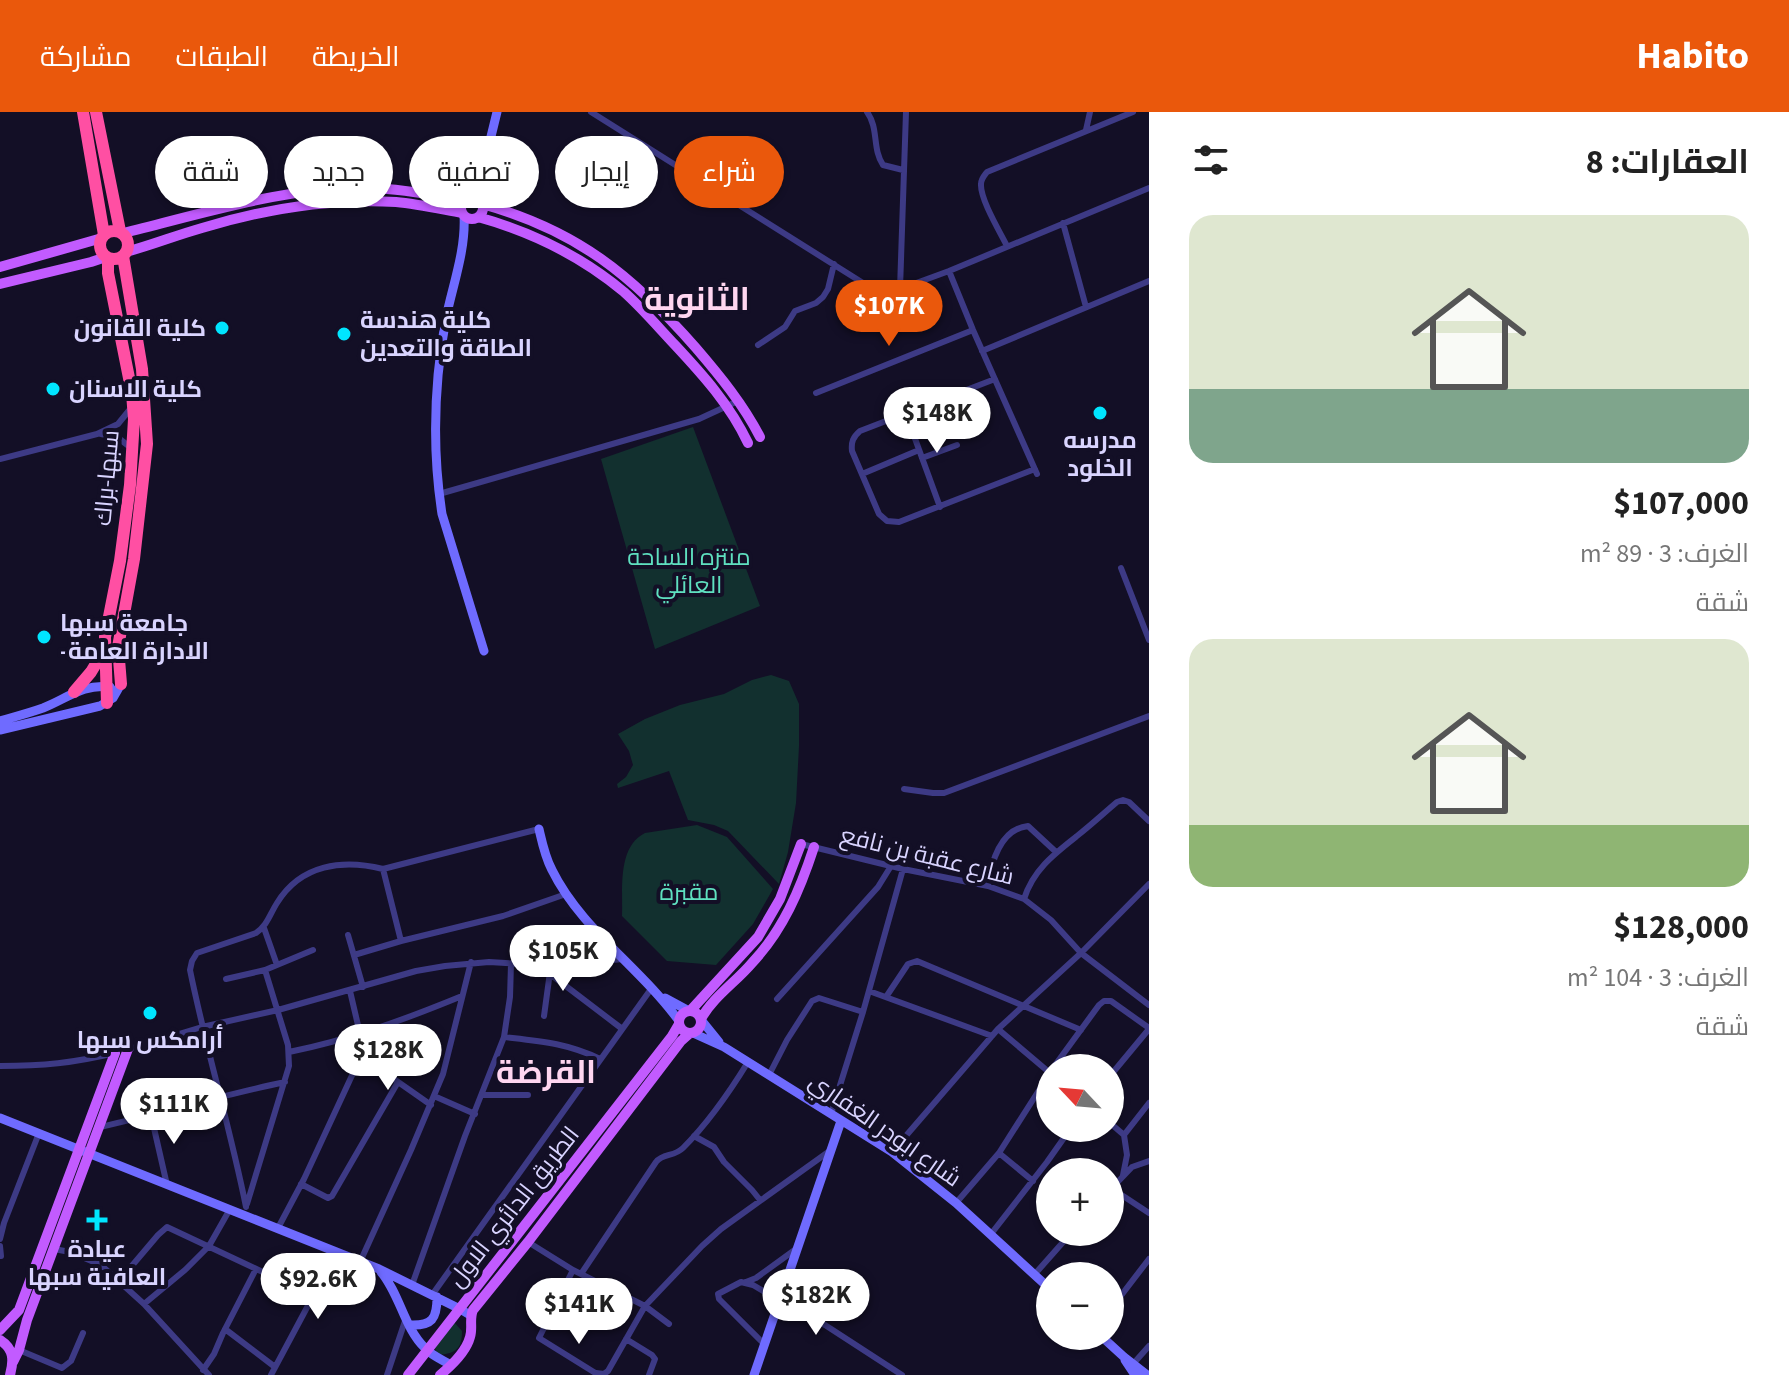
<!DOCTYPE html>
<html lang="ar">
<head>
<meta charset="utf-8">
<style>
	:root { --surface:#fff; --page:#f2f2f2; --text:#222; --muted:#767676; --accent:#ea580c }
	body { margin:0; font-family:"Source Sans 3",Cairo,sans-serif; background:var(--page); color:var(--text); direction:rtl; height:100vh; display:flex; flex-direction:column; font-size:30px; white-space:nowrap }
	* { box-sizing:border-box; margin:0 }
	p { font-size:26px; color:var(--muted) }
	.icon { flex:none; width:44px; height:44px; fill:none; stroke:currentColor; stroke-width:2; stroke-linecap:round; stroke-linejoin:round }
	.map { position:relative; flex:1; overflow:hidden; direction:ltr }
	.sheet { display:flex; flex-direction:column; background:var(--surface); width:640px }
	.sheet>* { flex:none }
	.hud { position:absolute; left:24px; top:24px; width:760px; height:72px; direction:rtl; display:flex; gap:16px }
	.needle { width:52px; rotate:296deg }
	.fabs { position:absolute; left:1036px; top:942px; display:grid; gap:16px }
	.fabs a { display:grid; place-items:center; width:88px; height:88px; border-radius:50%; background:var(--surface); box-shadow:0 2px 6px #0004; font-size:40px }
	.price { position:absolute; translate:-50% -68px; padding:0 18px; border-radius:28px; background:#fff; color:#222; font-size:26px; line-height:52px; filter:drop-shadow(0 2px 4px #0008) }
	.price::after { content:''; position:absolute; left:50%; top:48px; width:24px; height:18px; margin-left:-12px; background:inherit; clip-path:polygon(0 0,100% 0,50% 100%) }
	.price.selected { background:var(--accent); color:#fff }
	ul { padding:0; list-style:none }
	li { display:grid; align-content:center; gap:16px; height:424px; padding:0 40px }
	li span { display:grid; place-items:center; height:248px; border-radius:24px; color:#555 }
	li>.icon { margin-inline-start:auto }
	span .icon { width:144px; height:144px; fill:#fffc; stroke-width:1 }
	li b { font-size:34px }
	h2 { display:flex; justify-content:space-between; align-items:center; height:96px; padding:0 40px; font-size:34px }
	.tag { padding:0 28px; border-radius:36px; background:var(--surface); box-shadow:0 2px 6px #0004; font-size:28px; line-height:72px }
	.tag.selected { background:var(--accent); color:#fff }
	header { display:flex; align-items:center; gap:48px; box-sizing:border-box; height:112px; padding:0 40px; background:var(--accent); color:#fff }
	header strong { font-size:38px }
	nav { display:flex; gap:44px; margin-inline-start:auto; font-size:28px }
	main { display:flex; flex:1; min-height:0 }
	.map>svg:first-child { display:block }
</style>
</head>
<body>
<header>
<strong>Habito</strong>
<nav><a>الخريطة</a><a>الطبقات</a><a>مشاركة</a></nav>
</header>
<main>
<section class="sheet">
<h2>العقارات: 8<svg class="icon" aria-label="filters" viewBox="0 0 24 24"><path d="M4 7h16M4 17h16"/><circle cx="9" cy="7" r="2"/><circle cx="15" cy="17" r="2"/></svg></h2>
<ul>
<li><span style="background:linear-gradient(#dfe7d0 70%,#7fa58c 0)"><svg class="icon" aria-label="home" viewBox="0 0 24 24"><path d="M3 11l9-7 9 7M6 9v11h12V9"/></svg></span><div><b>$107,000</b><p>الغرف: 3 · 89 m²</p><p>شقة</p></div></li>
<li><span style="background:linear-gradient(#dfe7d0 75%,#8fb573 0)"><svg class="icon" aria-label="home" viewBox="0 0 24 24"><path d="M3 11l9-7 9 7M6 9v11h12V9"/></svg></span><div><b>$128,000</b><p>الغرف: 3 · 104 m²</p><p>شقة</p></div></li>
</ul>
</section>
<div class="map">
<svg width="1149" height="1263" viewBox="0 0 1149 1263">
	<rect width="100%" height="100%" fill="#130f26"/>
	<!-- green -->
	<path fill="#12302f" d="M693,315L760,494L655,537L601,347Z
		M771,563L789,569L799,592V634L796,691L788,740L779,772L728,719L714,713L688,708L669,659L618,676L617,672L626,665L633,653L629,639L618,622L645,607L680,593L724,582L752,568Z
		M697,713L727,725L773,777L753,812L716,853L667,849L622,804C623,777 617,735 645,721Z
		M453,1209L462,1219C462,1237 456,1241 439,1243L435,1237L439,1226Z"/>
	<g fill="none" stroke-linecap="round" stroke-linejoin="round">
		<!-- street -->
		<path stroke="#3d3a85" stroke-width="6" d="M591,0L863,171L885,177H900L949,159L1149,76
			M867,0C879,16 872,37 883,53L903,58
			M1086,18L1090,0
			M1063,111L1086,195
			M1007,134C1000,120 980,87 981,72C981,67 984,64 987,60L1133,0
			M949,159L973,218L1037,362
			M900,177L906,0
			M758,233L785,215L795,199L816,191L823,185L828,177L834,152
			M982,239L1149,169
			M995,267L860,319C853,325 851,330 852,339L879,402L887,409L899,410L1035,357
			M816,281L973,218
			M906,302L940,395
			M101,322L117,325L130,335
			M922,346L957,333
			M0,347L97,322L118,312L131,296
			M862,362L919,338
			M439,382L699,307L738,289
			M1121,456L1149,528
			M904,677L933,681H944L1149,604
			M801,732L903,757L988,774L1024,787L1051,808L1081,841L1149,893
			M383,757L539,717
			M988,774C991,751 1000,717 1028,714L1056,740
			M1024,787C1033,758 1054,742 1077,724C1091,713 1104,701 1117,690L1123,688L1129,690L1149,709
			M264,816L277,853
			M348,823L363,875
			M354,843L401,829L503,804L566,782
			M550,862L621,916
			M226,867L265,858L313,838
			M869,879L992,924
			M886,885L908,852L917,849L1081,918
			M777,887L878,775L891,754
			M544,904L550,860
			M998,917L1050,961
			M504,925C539,929 567,931 600,947
			M126,938L202,915L278,898L416,859L445,854L489,850L551,854L623,847
			M289,940C349,928 406,907 462,884
			M361,944L431,993
			M0,954C43,954 73,951 115,941
			M1053,956L1099,893L1104,889H1111L1149,916
			M769,963L787,928L812,889L819,886L863,900
			M1110,964L1149,917
			M483,983H528
			M434,984L475,1002
			M831,1002L863,900L903,757
			M151,1003L167,1073
			M1110,1011L1124,1023
			M100,1015C162,1001 223,983 285,970
			M694,1024L714,1035L724,1050L752,1078L760,1088
			M892,1040L998,917L1081,841L1149,772
			M999,1041L1033,1069
			M1123,1063L1127,1043L1124,1023L1149,991
			M301,1072L328,1086L332,1084L398,970
			M1111,1076L1149,1101
			M1110,1078L1132,1055L1149,1049
			M956,1091L999,1041L1050,961
			M247,1092L289,954L288,933L265,858
			M246,1095C230,1015 206,937 190,858L192,849L197,841L256,821C267,814 270,802 277,791C301,752 343,747 383,757L401,829
			M278,1116L304,1067L361,944V926L350,879
			M991,1122L1047,1050L1071,1016
			M0,1127L4,1111L39,1021
			M528,1130L573,1158L645,1194L669,1212
			M0,1134L1,1144
			M54,1137L70,1140L101,1153L144,1192L209,1263
			M360,1150L411,1038L443,962L471,850
			M573,1158L539,1226L597,1262
			M581,1162L656,1050C663,1041 674,1045 683,1036C708,1011 729,981 748,950
			M1034,1163L1072,1120
			M119,1169L158,1123L167,1115L299,1177L311,1188
			M746,1170L756,1166L796,1137
			M412,1173L465,1024L504,925L510,885L511,852
			M432,1183L651,877
			M144,1192L185,1158L209,1134L230,1097
			M1110,1198L1149,1147
			M225,1217L275,1255
			M626,1227L652,1243L655,1247L649,1263
			M765,1233L719,1187L718,1182L741,1170L753,1173L780,1189L825,1213L902,1263
			M19,1238L62,1256L71,1249L83,1221
			M1133,1252L1149,1234
			M203,1258L214,1242L223,1221L256,1157
			M596,1261L604,1262L608,1259L645,1194L702,1134L721,1117L831,1038
			M271,1263L311,1188L332,1139
			M387,1263L406,1206"/>
		<!-- secondary -->
		<path stroke="#6f6bff" stroke-width="9" d="M476,86L497,0
			M464,103C466,138 453,172 446,206C434,271 432,337 442,402L484,539
			M0,609C14,605 29,601 43,596C66,587 84,571 110,575
			M0,618L100,594L113,586L121,572
			M539,717C542,730 545,745 552,758C581,817 641,856 679,909
			M665,886L689,899
			M702,909L719,930
			M693,921L724,935L892,1040L956,1091L1050,1177
			M0,1006L379,1157L460,1197L470,1203
			M381,1160C400,1182 404,1216 425,1236C432,1244 443,1248 451,1253
			M410,1213C432,1214 437,1207 437,1185
			M1101,1224L1124,1245L1147,1263
			M1125,1248L1135,1263
			M754,1263L841,1009"/>
		<!-- primary -->
		<path stroke="#c25bff" stroke-width="10" d="M461 96a11 11 0 1 1 22 0a11 11 0 1 1-22 0Z
			M482,92C577,118 633,164 696,236C720,264 743,292 760,325
			M478,105C532,120 581,144 624,180C642,196 658,215 675,233C703,263 730,293 748,331
			M123,121C202,102 291,73 372,76C403,77 434,83 464,88
			M126,140C152,133 177,123 202,116C265,97 330,86 396,90C418,92 440,97 462,101
			M0,155L102,126
			M0,172L91,150L106,145
			M691,898L758,825L780,787L801,732
			M679 910a11 11 0 1 1 22 0a11 11 0 1 1-22 0Z
			M701,907C713,885 736,870 752,851C783,818 800,778 814,735
			M0,1218L19,1198L115,941
			M0,1228C14,1237 14,1248 10,1263
			M13,1250L19,1238L27,1208L128,937
			M408,1263L672,924L679,912
			M440,1263C451,1254 466,1240 470,1225C473,1216 469,1207 473,1198L528,1130L681,929L690,921"/>
		<!-- highway -->
		<path stroke="#ff4fa3" stroke-width="12" d="M83,0L104,123
			M96,0L120,119
			M100 133a14 14 0 1 1 28 0a14 14 0 1 1-28 0Z
			M121,572L118,535L134,447L147,332L142,257L123,144
			M74,580L91,560L103,540
			M107,591L105,525L120,449L130,373L134,307L132,281L108,161V146"/>
	</g>
	<!-- markers -->
	<g fill="#00e5ff" stroke="#130f26" stroke-width="3">
		<circle cx="222" cy="216" r="8"/>
		<circle cx="344" cy="222" r="8"/>
		<circle cx="53" cy="277" r="8"/>
		<circle cx="1100" cy="301" r="8"/>
		<circle cx="44" cy="525" r="8"/>
		<circle cx="150" cy="901" r="8"/>
		<path d="M93 1096h8v8h8v8h-8v8h-8v-8h-8v-8h8z"/>
	</g>
	<g text-anchor="middle" dominant-baseline="central" stroke-width="8" stroke-linejoin="round" paint-order="stroke">
		<!-- poi labels -->
		<g font-size="24" font-weight="bold" fill="#d9d4ff" stroke="#130f26" text-anchor="start">
			<text x="360" y="208">كلية هندسة<tspan x="360" dy="28">الطاقة والتعدين</tspan></text>
			<text x="206" y="216" text-anchor="end">كلية القانون</text>
			<text x="69" y="277">كلية الاسنان</text>
			<text x="1100" y="328" text-anchor="middle">مدرسه<tspan x="1100" dy="28">الخلود</tspan></text>
			<text x="60" y="511">جامعة سبها<tspan x="60" dy="28">-الادارة العامة</tspan></text>
			<text x="150" y="928" text-anchor="middle">أرامكس سبها</text>
			<text x="97" y="1137" text-anchor="middle">عيادة<tspan x="97" dy="28">العافية سبها</tspan></text>
		</g>
		<!-- street labels -->
		<g font-size="24" fill="#d9d4ff" stroke="#130f26">
			<text transform="translate(107 366) rotate(-85)">سبها-براك</text>
			<text transform="translate(927 744) rotate(14)">شارع عقبة بن نافع</text>
			<text transform="translate(885 1018) rotate(35)">شارع ابودر الغفاري</text>
			<text transform="translate(514 1095) rotate(-52)">الطريق الدائري الاول</text>
		</g>
		<!-- park labels -->
		<g font-size="24" fill="#5fe0c0" stroke="#130f26">
			<text x="689" y="445">منتزه الساحة<tspan x="689" dy="28">العائلي</tspan></text>
			<text x="689" y="780">مقبرة</text>
		</g>
		<!-- district labels -->
		<g font-size="32" font-weight="bold" fill="#ffd6f0" stroke="#130f26">
			<text x="697" y="188">الثانوية</text>
			<text x="546" y="961">القرضة</text>
		</g>
	</g>
</svg>
<div class="fabs">
<a><svg class="needle" viewBox="-14 -14 28 28"><path d="M0-13l5 13h-10z" fill="#e53935"/><path d="M0 13l5-13h-10z" fill="#767676"/></svg></a>
<a>+</a>
<a>−</a>
</div>
<b class="price selected" style="left:889px;top:236px">$107K</b>
<b class="price" style="left:937px;top:343px">$148K</b>
<b class="price" style="left:563px;top:881px">$105K</b>
<b class="price" style="left:388px;top:980px">$128K</b>
<b class="price" style="left:174px;top:1034px">$111K</b>
<b class="price" style="left:318px;top:1209px">$92.6K</b>
<b class="price" style="left:816px;top:1225px">$182K</b>
<b class="price" style="left:579px;top:1234px">$141K</b>
<div class="hud">
<a class="tag selected">شراء</a>
<a class="tag">إيجار</a>
<a class="tag">تصفية</a>
<a class="tag">جديد</a>
<a class="tag">شقة</a>
</div>
</div>
</main>
</body>
</html>
